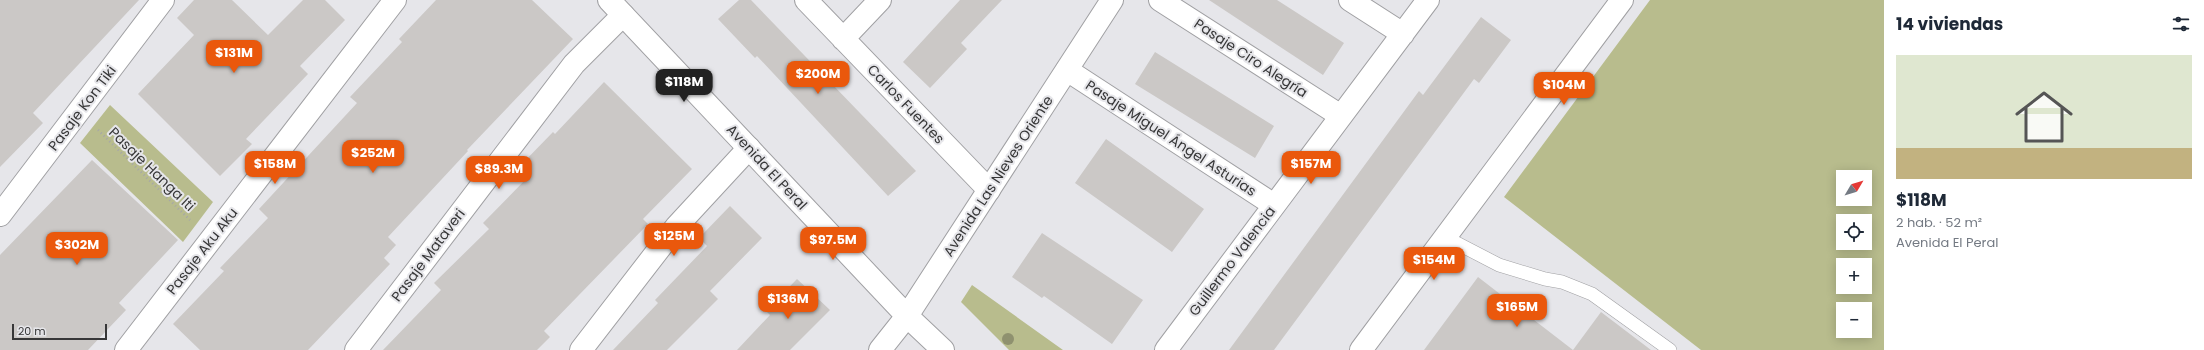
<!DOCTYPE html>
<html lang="es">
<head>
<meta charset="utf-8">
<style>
	:root { --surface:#fff; --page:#f6f6f7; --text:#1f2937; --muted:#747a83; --line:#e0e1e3; --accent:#ea580c }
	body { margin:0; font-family:Poppins,sans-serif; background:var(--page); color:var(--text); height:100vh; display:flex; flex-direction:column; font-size:15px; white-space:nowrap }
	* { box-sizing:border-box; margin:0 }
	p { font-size:13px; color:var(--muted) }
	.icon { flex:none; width:22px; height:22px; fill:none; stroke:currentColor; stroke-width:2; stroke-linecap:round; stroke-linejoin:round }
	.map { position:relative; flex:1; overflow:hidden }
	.drawer { display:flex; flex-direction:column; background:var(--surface); width:320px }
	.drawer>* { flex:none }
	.needle { width:26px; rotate:52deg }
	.buttons { position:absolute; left:1836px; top:170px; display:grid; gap:8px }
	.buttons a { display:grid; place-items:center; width:36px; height:36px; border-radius:0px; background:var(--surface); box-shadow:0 2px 10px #0003; font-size:20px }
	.scale { position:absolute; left:12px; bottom:10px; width:95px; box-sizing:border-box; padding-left:4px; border:2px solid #373738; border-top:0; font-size:11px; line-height:14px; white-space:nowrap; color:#373738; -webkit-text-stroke:3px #e6e6ea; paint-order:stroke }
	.price { position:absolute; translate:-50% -34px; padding:0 9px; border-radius:8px; background:var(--accent); color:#fff; font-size:13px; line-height:26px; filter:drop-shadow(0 1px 2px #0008) }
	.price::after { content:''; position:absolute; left:50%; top:24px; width:12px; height:9px; margin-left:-6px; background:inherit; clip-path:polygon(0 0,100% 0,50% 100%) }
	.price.selected { background:#222; color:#fff }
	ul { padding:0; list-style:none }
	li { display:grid; align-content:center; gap:8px; height:212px; padding:0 12px }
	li+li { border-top:1px solid var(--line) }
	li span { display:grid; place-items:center; height:124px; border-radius:0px; color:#555 }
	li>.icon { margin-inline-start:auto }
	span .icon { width:72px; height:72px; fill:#fffc; stroke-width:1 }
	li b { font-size:17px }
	h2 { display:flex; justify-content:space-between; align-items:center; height:48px; padding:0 12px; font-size:17px }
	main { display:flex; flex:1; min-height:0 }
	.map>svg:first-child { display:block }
</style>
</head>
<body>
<main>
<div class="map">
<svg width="1884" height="350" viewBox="0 0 1884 350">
	<rect width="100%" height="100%" fill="#e6e6ea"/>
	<!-- green -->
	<path fill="#b8bc8d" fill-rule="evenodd" d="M1650,0H1884V350H1701L1504,197ZM1843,177H1865V199H1843ZM1843,221H1865V243H1843ZM1843,265H1865V287H1843ZM1843,309H1865V331H1843Z
		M110,105L213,202L183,242L80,143Z
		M972,285L1063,350H1009L961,302Z"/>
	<!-- building -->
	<path fill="#cbc8c6" d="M0,0H139L33,113L43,123L0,167Z
		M194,0H232L268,35L303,0H325L345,20L300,66L308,74L246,139L252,144L220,176L138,94L194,35L177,18Z
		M436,0H532L573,39L467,150L468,151L388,237L396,245L384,258L390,264L308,350H200L173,324L224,271L220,268L268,218L259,209L357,103L350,97L402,42L399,39Z
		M739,0H751L916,171L888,196L757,56L755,58L718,19Z
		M960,0H1002L961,43L967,49L930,88L903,62Z
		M1209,0H1277L1344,43L1323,75Z
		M1481,17L1511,40L1479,83L1474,79L1274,350H1229L1419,91L1423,95Z
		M1155,52L1274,126L1255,158L1135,84Z
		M604,82L692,169L643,219L648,224L544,331L550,337L537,350H383L441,290L434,283L489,229L483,223L527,178L517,169L553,132L555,134Z
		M1106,139L1204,209L1172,252L1075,183Z
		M92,160L178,240L119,303L126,310L88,350H0V255Z
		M730,206L762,238L710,291L718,299L667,350H613L658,303L655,300L707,246L699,238Z
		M1042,233L1143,300L1112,344L1044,296L1042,298L1012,277Z
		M1478,277L1573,350L1601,312L1651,350H1424Z
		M797,279L830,310L790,350H737L770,315L766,311Z"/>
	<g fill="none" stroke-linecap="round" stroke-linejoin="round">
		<!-- lane casing -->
		<g stroke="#a0a0a3" stroke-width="14">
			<path id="lane" d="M1445,237L1499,265L1545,279L1562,282L1592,294L1670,350"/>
		</g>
		<!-- street casing -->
		<g stroke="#a0a0a3" stroke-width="24">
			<path id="street" d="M806,0L989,190
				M1160,0L1341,116
				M1350,0L1403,34
				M843,39L880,0
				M1067,70L1274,205
				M0,215L163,0
				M126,350L395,0
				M356,350L574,64L623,15
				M581,350L676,227L749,148
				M1166,350L1428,0
				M1361,350L1622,0"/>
		</g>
		<!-- secondary casing -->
		<g stroke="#a0a0a3" stroke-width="24">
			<path id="secondary" d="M609,0L907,316L943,350
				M880,350L907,316L1112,0"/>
		</g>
		<!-- path -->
		<path stroke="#a6a6a9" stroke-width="2.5" stroke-dasharray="1 3" stroke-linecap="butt" d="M98,130L190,220"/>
		<!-- lane -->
		<use href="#lane" stroke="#fff" stroke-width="13"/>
		<!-- street -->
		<use href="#street" stroke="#fff" stroke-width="22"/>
		<!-- secondary -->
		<use href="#secondary" stroke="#fff" stroke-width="22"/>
	</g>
	<!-- trees -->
	<circle fill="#8f916f" cx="1008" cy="339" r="6"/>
	<g text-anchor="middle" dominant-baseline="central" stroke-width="4" stroke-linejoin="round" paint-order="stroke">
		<!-- street labels -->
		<g font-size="14" fill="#373738" stroke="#e6e6ea">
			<text transform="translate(1251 58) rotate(33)">Pasaje Ciro Alegría</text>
			<text transform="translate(906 104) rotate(46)">Carlos Fuentes</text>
			<text transform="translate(82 108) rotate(-53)">Pasaje Kon Tiki</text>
			<text transform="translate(1171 138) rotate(33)">Pasaje Miguel Ángel Asturias</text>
			<text transform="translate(767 167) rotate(47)">Avenida El Peral</text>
			<text transform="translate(152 169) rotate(44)">Pasaje Hanga Iti</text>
			<text transform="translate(998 176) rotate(-57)">Avenida Las Nieves Oriente</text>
			<text transform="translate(202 251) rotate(-52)">Pasaje Aku Aku</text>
			<text transform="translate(428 255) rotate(-53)">Pasaje Mataveri</text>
			<text transform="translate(1232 261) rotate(-53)">Guillermo Valencia</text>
		</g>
	</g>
</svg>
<div class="buttons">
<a><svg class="needle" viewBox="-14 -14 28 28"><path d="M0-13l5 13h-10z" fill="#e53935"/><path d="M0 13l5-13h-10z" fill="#747a83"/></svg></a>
<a><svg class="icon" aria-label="locate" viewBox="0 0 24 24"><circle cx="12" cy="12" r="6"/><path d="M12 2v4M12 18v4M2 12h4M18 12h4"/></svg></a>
<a>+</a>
<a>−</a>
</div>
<div class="scale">20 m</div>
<b class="price" style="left:234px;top:74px">$131M</b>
<b class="price" style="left:818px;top:95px">$200M</b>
<b class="price selected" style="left:684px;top:103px">$118M</b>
<b class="price" style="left:1564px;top:106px">$104M</b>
<b class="price" style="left:373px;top:174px">$252M</b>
<b class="price" style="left:275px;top:185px">$158M</b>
<b class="price" style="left:1311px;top:185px">$157M</b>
<b class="price" style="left:499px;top:190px">$89.3M</b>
<b class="price" style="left:674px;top:257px">$125M</b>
<b class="price" style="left:833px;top:261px">$97.5M</b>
<b class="price" style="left:77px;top:266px">$302M</b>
<b class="price" style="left:1434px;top:281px">$154M</b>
<b class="price" style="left:788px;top:320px">$136M</b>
<b class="price" style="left:1517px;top:328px">$165M</b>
</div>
<section class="drawer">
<h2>14 viviendas<svg class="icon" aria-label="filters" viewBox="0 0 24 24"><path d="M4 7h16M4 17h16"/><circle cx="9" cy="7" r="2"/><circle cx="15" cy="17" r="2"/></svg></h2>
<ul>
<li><span style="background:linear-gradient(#dfe7d0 75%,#c2b280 0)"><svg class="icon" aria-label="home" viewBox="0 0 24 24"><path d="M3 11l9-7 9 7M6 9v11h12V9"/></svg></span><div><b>$118M</b><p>2 hab. · 52 m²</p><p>Avenida El Peral</p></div></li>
</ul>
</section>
</main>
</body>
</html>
